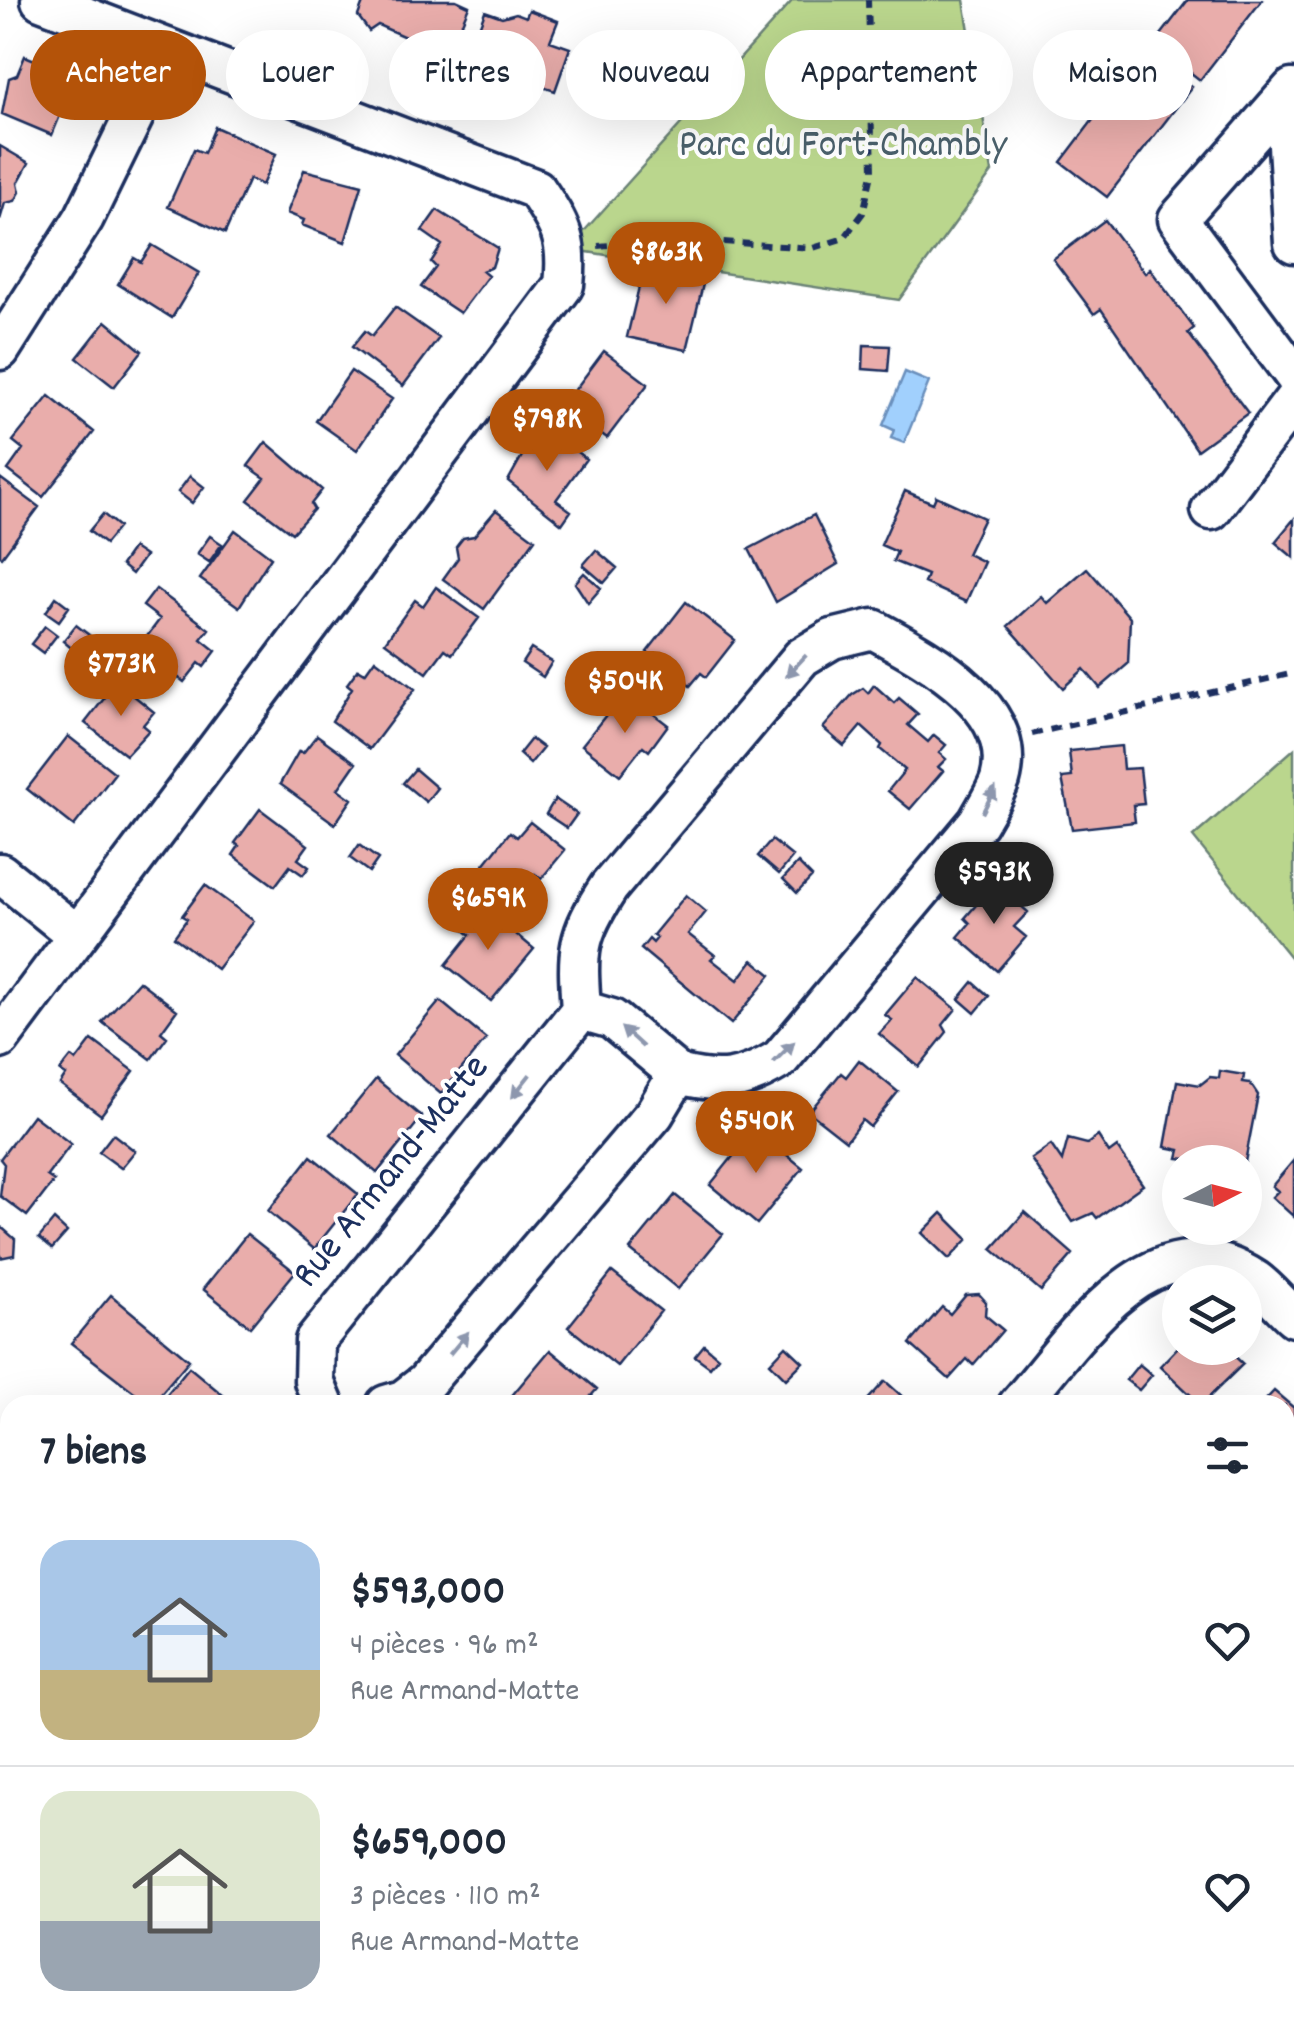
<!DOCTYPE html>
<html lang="fr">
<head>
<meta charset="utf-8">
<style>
	:root { --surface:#fff; --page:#f2f2f3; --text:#1f2937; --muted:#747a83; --line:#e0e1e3; --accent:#b45309 }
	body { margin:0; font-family:Dekko,sans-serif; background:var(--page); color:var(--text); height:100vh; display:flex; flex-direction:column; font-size:38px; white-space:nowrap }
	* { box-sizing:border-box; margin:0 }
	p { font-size:32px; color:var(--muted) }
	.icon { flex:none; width:55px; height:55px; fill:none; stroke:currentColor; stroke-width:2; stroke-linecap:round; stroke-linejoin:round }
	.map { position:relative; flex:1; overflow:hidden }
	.side { position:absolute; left:0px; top:1395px; width:1295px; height:642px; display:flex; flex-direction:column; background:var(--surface); border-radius:30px 30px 0 0; box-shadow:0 10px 40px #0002 }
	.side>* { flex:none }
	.hud { position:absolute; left:30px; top:30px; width:1235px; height:90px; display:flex; gap:20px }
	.needle { width:65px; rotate:84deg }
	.fabs { position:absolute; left:1162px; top:1145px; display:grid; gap:20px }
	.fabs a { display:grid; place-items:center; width:100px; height:100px; border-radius:50%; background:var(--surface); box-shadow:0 10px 40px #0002; font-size:50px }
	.price { position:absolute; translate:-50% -85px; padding:0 22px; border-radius:35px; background:var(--accent); color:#fff; font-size:32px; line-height:65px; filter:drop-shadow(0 2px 5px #0008) }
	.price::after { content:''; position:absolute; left:50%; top:60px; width:30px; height:22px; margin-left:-15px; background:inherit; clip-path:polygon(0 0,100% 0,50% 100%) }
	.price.on { background:#222; color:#fff }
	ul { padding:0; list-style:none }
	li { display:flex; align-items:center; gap:30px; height:250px; padding:0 40px }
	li+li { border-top:2px solid var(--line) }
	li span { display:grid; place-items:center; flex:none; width:280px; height:200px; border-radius:30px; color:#555 }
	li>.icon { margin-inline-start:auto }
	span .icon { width:120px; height:120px; fill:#fffc; stroke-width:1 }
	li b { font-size:42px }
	h2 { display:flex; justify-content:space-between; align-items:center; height:120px; padding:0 40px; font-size:42px }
	.tag { padding:0 35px; border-radius:45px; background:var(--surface); box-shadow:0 10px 40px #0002; font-size:35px; line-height:90px }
	.tag.on { background:var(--accent); color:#fff }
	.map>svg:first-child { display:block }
</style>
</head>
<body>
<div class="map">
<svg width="1294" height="2036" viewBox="0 0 1294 2036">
	<rect width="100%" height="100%" fill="#fff"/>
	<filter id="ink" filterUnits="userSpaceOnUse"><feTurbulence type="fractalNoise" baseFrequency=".01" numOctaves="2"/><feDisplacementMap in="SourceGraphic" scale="20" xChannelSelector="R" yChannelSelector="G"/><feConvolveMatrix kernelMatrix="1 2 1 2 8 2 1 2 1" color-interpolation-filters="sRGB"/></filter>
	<g filter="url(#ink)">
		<!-- green -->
		<path fill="#bad68d" stroke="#6a8276" stroke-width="2.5" d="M793,0H964L992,172L899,300L568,249Z
			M1294,749V962L1193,837Z"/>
		<!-- water -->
		<path fill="#a1d0fd" stroke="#6b90bd" stroke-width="2.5" d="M905,372L929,382L904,443L891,438L894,430L883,425Z"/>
		<!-- building -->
		<path fill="#e9adab" stroke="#1b2f5e" stroke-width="2.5" d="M364,0H456L469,6L445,63L409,48L412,40L378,25L369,31L358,16Z
			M1188,0H1262L1200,80L1154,44Z
			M529,10L558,21L550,41L570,48L555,91L466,63L485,11L502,17L516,13L526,17Z
			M1146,50L1192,87L1107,197L1061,162Z
			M25,56L76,77L52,135L2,114L9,78L17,75Z
			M215,127L276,154L262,185L249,179L225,233L168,207L194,149L204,153Z
			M0,146L29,163L18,183L20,192L15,201L5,203L0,220Z
			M304,170L362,185L345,242L302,225L304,220L287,213Z
			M437,210L498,248L492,267L482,271L488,276L460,313L421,287L436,267L431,262L442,245L422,231Z
			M1105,220L1145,273L1150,269L1194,328L1188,333L1248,413L1197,450L1101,309L1094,314L1053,259Z
			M152,245L199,273L172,318L118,284L134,258L141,262Z
			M644,266L705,276L687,350L627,337Z
			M395,307L439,338L403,386L352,347L365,331L372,336Z
			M106,321L142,351L114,387L77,358Z
			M864,345L890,346L888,371L863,369Z
			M604,351L648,384L607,438L586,422L590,415L568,399Z
			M351,371L392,399L357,450L316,421Z
			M49,396L94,432L43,497L8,470L23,449L13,441Z
			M550,431L586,459L556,500L571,511L562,524L508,481L527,447L532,451L538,447Z
			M266,442L322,490L311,504L314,509L292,533L248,500L265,478L248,466Z
			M190,476L204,487L192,503L178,492Z
			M0,478L39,507L2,557L0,556Z
			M905,491L933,503L936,496L984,518L967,554L984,562L966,602L924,583L927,575L893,561L897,552L881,545Z
			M496,510L535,539L484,609L443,579L458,558L456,547L463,538L474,536Z
			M103,514L119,527L105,544L89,531Z
			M814,515L838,564L776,602L749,549Z
			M1294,519V558L1275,542Z
			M235,530L271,557L239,607L200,579Z
			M210,536L222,544L209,562L197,554Z
			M133,548L145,556L132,574L121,565Z
			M596,550L617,568L604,583L583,565Z
			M1087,568L1130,618L1128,664L1100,688L1084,669L1063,688L1008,626L1041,596L1047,603Z
			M584,573L601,588L588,603L575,583Z
			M436,587L479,618L452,654L445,649L427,673L385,642L415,600L423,606Z
			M156,589L209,629L201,639L216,651L204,667L199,663L184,682L139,647L160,619L143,606Z
			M56,597L69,607L59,621L46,612Z
			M686,602L735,640L706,677L701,673L690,686L647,652Z
			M76,625L89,635L76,652L63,641Z
			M45,626L57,635L43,653L31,644Z
			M531,649L552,662L543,677L522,663Z
			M375,659L415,689L370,749L332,721L352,688L347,684L358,669L365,673Z
			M117,682L154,712L143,725L149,730L126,755L85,723Z
			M874,685L894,703L899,698L918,714L908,725L928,742L934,735L946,745L939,753L946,759L938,767L943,771L910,809L888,791L905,770L880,749L882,745L861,726L844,746L823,728L852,695L863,688L868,693Z
			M633,698L668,725L649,751L643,746L620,775L582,745L610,710L619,717Z
			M317,735L356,763L338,789L352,799L335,824L280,784L299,751L303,753Z
			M68,736L115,773L74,826L27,789Z
			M531,739L543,748L530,764L519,754Z
			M1121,746L1123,769L1140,768L1144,804L1133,805L1135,822L1072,829L1062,778L1072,777L1069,751Z
			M415,769L437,788L426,802L403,783Z
			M555,799L577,814L567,828L546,814Z
			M260,809L308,845L298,859L309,867L303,875L290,866L275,886L233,855L239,846L235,843Z
			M530,822L565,850L541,879L535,874L518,895L483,866L510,832L517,837Z
			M772,840L793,857L779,874L758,856Z
			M359,845L378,859L369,872L350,858Z
			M798,863L812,877L797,893L783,879Z
			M995,883L1028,912L1014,927L1026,937L997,971L958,937L970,923L965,918Z
			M205,885L254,921L217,969L174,937L187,919L182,916Z
			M686,895L706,912L688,934L715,955L711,959L738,980L753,960L771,975L731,1024L641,949L649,939L653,943L657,938L653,935Z
			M471,904L484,914L487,910L534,949L491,1001L446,965L470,935L456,923Z
			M917,977L956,1009L943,1025L947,1032L919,1067L879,1034L892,1020L885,1015Z
			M139,981L177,1010L161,1032L167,1037L151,1059L102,1022Z
			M973,982L989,996L975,1013L959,999Z
			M440,1001L486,1039L441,1094L395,1055Z
			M92,1040L134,1071L101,1115L60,1084L66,1075L60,1071L71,1057L76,1061Z
			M859,1060L898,1092L870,1127L862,1120L846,1141L809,1112L841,1073L846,1077Z
			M1220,1071L1244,1075L1243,1082L1250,1083L1258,1095L1245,1162L1210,1155L1209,1162L1178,1158L1180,1150L1165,1147L1177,1081L1200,1085L1210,1077L1219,1078Z
			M376,1079L422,1117L377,1173L331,1134Z
			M33,1115L71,1144L47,1176L54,1181L27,1216L0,1196L4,1164L0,1159Z
			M755,1129L803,1168L757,1224L710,1185Z
			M113,1134L135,1151L121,1168L99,1152Z
			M1098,1136L1109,1153L1117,1147L1143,1185L1097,1218L1093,1213L1073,1222L1031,1159L1051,1145L1062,1161L1068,1139L1087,1144Z
			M311,1156L358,1194L314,1249L268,1211Z
			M1294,1160V1217L1272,1197L1278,1191L1272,1186Z
			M675,1195L723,1234L678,1289L630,1250Z
			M1025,1212L1073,1254L1041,1291L992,1249Z
			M942,1213L968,1239L949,1259L922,1233Z
			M54,1220L67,1232L52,1249L39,1238Z
			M0,1226L15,1239L14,1255L0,1258Z
			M247,1234L295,1272L250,1327L203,1289Z
			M612,1272L661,1311L617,1366L568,1327Z
			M979,1294L986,1302L985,1315L1003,1330L973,1365L967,1359L949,1379L910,1344L942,1307L950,1314L966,1295Z
			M111,1295L189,1360L151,1405L71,1343Z
			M704,1345L718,1357L710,1367L695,1356Z
			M1180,1345L1226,1348L1243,1364L1201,1405L1160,1366Z
			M786,1346L803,1362L786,1379L770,1363Z
			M550,1350L597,1389L583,1405H504Z
			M1139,1364L1152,1375L1139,1390L1126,1380Z
			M189,1367L235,1405H158Z
			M885,1381L912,1405H863Z
			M1274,1391L1294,1408V1460L1285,1469V1405H1261Z
			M10,1420V1515L0,1527V1432Z
			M1294,1793V1832L1285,1824V1803Z
			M0,1906L10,1914V1998L0,1990Z
			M10,2014V2028H99L114,2036H17L2,2024Z
			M419,2028H473L471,2036H416Z
			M608,2028H686L682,2036H606Z
			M1081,2028H1154L1146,2036H1090Z"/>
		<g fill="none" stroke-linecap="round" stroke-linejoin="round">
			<!-- minor casing -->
			<g stroke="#1b2f5e" stroke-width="45">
				<path id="minor" d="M1292,89L1285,97L1294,243
					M1285,97L1178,219L1294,375
					M0,350L84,218L167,48
					M1211,510L1294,400
					M0,873L77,935
					M581,1010L612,1019L678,1074
					M0,1039L564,285C569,240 561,226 536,189L41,0
					M324,1405L314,1381L315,1341L581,1010C577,951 576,937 609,887L802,657L832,639L873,629C924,657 1021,706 1000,780C995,794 985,809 978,822L780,1059C743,1082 719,1085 678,1074L654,1114L425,1383L403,1400L386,1405
					M1018,1405C1076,1340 1152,1212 1255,1280C1269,1290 1281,1306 1294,1317
					M1285,1700L1294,1691
					M0,1788L10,1777
					M868,2028L890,2036
					M538,2036L541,2028
					M979,2036L984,2028"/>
			</g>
			<!-- path -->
			<path stroke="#1b2f5e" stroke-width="6" stroke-dasharray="10 8" stroke-linecap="butt" d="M598,246L677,239L813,248L844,238L863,213L873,170L868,0
				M1032,734L1294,673"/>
			<!-- minor -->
			<use href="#minor" stroke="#fff" stroke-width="38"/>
		</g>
		<!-- one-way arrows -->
		<defs><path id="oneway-solid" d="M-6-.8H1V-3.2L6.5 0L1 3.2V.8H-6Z" transform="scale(2.5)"/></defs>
		<g fill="#8d97ae">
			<use href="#oneway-solid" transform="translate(796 666) rotate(133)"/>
			<use href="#oneway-solid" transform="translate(989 800) rotate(-63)"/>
			<use href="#oneway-solid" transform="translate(632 1037) rotate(-138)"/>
			<use href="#oneway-solid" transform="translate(784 1052) rotate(-45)"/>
			<use href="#oneway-solid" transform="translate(521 1086) rotate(128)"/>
			<use href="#oneway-solid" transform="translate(459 1343) rotate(-50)"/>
		</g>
	</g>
	<g text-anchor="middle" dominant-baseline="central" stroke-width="8" stroke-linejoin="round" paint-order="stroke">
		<!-- park labels -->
		<g font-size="40" fill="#4b616c" stroke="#fff">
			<text x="843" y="147">Parc du Fort-Chambly</text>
		</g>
		<!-- street labels -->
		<g font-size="40" fill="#1b2f5e" stroke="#fff">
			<text transform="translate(393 1173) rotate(-51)">Rue Armand-Matte</text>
		</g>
	</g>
</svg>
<div class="fabs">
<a><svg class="needle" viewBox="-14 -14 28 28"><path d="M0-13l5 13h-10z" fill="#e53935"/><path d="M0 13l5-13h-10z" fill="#747a83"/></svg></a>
<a><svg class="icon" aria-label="layers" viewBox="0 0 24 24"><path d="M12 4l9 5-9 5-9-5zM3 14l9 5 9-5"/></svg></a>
</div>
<b class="price" style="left:666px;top:307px">$863K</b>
<b class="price" style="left:547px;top:474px">$798K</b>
<b class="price" style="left:121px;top:719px">$773K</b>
<b class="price" style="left:625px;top:736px">$504K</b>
<b class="price on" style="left:994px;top:927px">$593K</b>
<b class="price" style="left:488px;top:953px">$659K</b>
<b class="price" style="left:756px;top:1176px">$540K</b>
<div class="hud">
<a class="tag on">Acheter</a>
<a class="tag">Louer</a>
<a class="tag">Filtres</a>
<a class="tag">Nouveau</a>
<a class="tag">Appartement</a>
<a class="tag">Maison</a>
</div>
<section class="side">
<h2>7 biens<svg class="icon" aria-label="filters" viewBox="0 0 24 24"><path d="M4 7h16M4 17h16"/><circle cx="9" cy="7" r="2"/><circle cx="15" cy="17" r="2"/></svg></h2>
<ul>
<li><span style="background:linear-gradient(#a9c7e8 65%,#c2b280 0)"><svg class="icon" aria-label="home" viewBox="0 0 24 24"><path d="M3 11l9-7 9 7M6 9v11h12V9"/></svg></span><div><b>$593,000</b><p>4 pièces · 96 m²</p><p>Rue Armand-Matte</p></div><svg class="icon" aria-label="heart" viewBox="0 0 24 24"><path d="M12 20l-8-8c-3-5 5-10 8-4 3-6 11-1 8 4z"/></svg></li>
<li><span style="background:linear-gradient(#dfe7d0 65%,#9aa5b1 0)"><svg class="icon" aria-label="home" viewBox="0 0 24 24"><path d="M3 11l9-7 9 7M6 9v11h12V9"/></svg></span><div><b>$659,000</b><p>3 pièces · 110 m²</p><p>Rue Armand-Matte</p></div><svg class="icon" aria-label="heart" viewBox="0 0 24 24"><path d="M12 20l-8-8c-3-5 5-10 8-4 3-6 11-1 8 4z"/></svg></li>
</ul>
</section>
</div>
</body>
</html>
